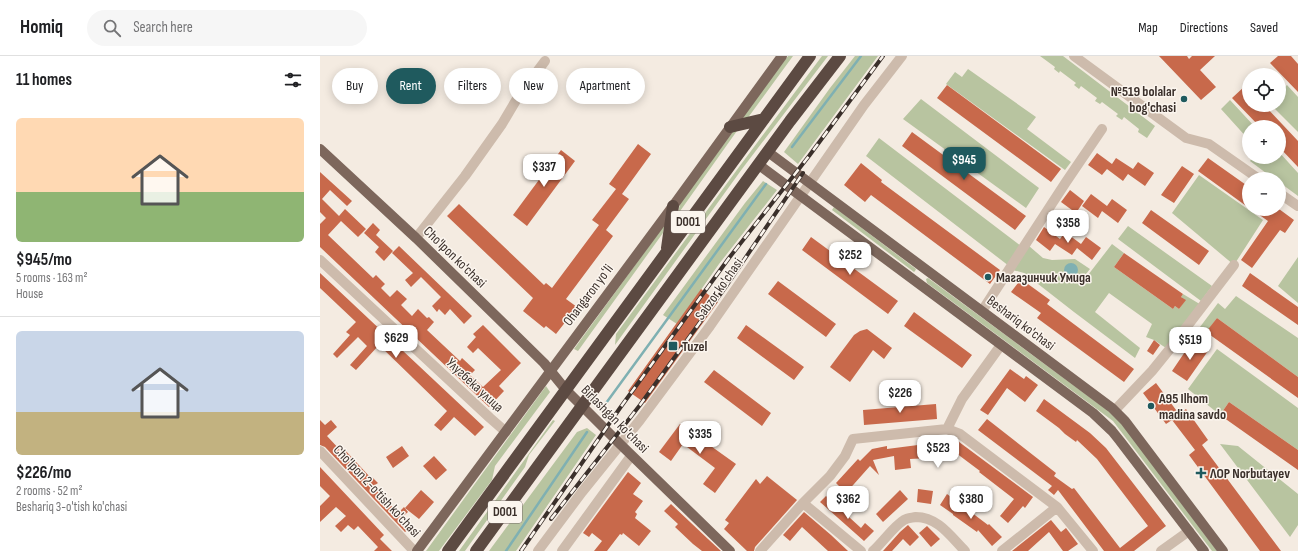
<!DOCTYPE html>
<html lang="en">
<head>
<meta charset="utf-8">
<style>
	:root { --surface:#fff; --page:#f6f6f6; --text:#202124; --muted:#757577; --line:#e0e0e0; --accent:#1f5a5e }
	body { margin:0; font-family:"Sofia Sans Condensed",sans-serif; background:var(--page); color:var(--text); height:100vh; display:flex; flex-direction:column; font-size:15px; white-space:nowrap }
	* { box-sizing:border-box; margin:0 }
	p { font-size:13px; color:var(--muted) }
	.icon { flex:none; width:22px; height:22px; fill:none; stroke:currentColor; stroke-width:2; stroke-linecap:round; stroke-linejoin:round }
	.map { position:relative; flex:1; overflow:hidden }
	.details { display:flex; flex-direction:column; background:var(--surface); width:320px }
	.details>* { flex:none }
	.hud { position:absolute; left:12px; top:12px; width:380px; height:36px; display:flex; gap:8px }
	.tools { position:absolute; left:922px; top:12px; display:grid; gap:8px }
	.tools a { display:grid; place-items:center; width:44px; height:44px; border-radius:50%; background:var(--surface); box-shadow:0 2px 10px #0003; font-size:20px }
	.price { position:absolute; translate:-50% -34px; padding:0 9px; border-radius:8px; background:#fff; color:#222; font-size:13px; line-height:26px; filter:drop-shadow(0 1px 2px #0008) }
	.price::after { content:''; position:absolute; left:50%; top:24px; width:12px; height:9px; margin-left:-6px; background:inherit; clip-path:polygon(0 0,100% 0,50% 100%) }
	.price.on { background:var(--accent); color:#fff }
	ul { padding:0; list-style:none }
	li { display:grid; align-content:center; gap:8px; height:212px; padding:0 16px }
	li+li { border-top:1px solid var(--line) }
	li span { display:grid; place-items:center; height:124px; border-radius:6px; color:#555 }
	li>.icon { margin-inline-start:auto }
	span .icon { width:72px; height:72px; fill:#fffc; stroke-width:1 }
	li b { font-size:17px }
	h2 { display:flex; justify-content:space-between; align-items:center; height:48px; padding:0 16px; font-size:17px }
	.pill { padding:0 14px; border-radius:18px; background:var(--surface); box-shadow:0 2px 10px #0003; font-size:14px; line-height:36px }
	.pill.on { background:var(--accent); color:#fff }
	header { display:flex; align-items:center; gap:24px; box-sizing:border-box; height:56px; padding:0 20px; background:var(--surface); border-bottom:1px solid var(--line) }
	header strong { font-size:19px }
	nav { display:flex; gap:22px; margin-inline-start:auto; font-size:14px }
	.search { width:280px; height:36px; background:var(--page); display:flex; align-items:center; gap:10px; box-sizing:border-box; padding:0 14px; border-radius:22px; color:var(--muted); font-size:15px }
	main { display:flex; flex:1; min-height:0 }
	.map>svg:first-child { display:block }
</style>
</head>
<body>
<header>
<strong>Homiq</strong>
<div class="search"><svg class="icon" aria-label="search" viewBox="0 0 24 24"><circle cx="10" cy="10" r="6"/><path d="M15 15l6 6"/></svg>Search here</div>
<nav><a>Map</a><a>Directions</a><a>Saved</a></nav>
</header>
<main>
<section class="details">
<h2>11 homes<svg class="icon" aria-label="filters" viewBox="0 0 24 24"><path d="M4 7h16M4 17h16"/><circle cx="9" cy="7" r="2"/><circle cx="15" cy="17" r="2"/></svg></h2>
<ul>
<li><span style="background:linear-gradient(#ffd9b3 60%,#8fb573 0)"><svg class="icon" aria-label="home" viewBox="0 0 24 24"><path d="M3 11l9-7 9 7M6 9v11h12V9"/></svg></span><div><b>$945/mo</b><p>5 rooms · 163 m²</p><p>House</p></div></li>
<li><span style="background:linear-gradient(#c9d6e8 65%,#c2b280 0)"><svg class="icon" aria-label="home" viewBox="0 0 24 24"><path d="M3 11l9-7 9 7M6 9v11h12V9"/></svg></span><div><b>$226/mo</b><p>2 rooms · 52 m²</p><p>Beshariq 3-o'tish ko'chasi</p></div></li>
</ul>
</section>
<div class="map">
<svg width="978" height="495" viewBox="0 0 978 495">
	<rect width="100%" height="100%" fill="#f4ebe1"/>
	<!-- green -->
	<path fill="#b8c4a0" d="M468,0H473L427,63H421Z
		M502,0H508L422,113L295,289L296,278L419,111Z
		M535,0H558L478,108L464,96L510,32Z
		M720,0H743L835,70L827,82L818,76L819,73L804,61L802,64L796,60L798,58L782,46L780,48L775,45L777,42L761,30L759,33L754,29L756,27L740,15L739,17L734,13L735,11Z
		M648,13L716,61L707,73L751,106L745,114L626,28L635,16L642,21Z
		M967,29L978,41V76L951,49H959V36Z
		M601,43L719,132L706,152L583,63Z
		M910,44L935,71H929V84L901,53Z
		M419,72L358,158L360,147L415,73Z
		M559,82L701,190L689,210L546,100Z
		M959,96L978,117V140L959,126V123H954L930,105L933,101H959Z
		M879,119L943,164L914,209L852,157Z
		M443,125L457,134L399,208L357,268L343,259L425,147Z
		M514,151L596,213L595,215L594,216L512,154Z
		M345,168L343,177L258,295L254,293Z
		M808,170L892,230L881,245L798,183Z
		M792,188L804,197L794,211L853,253L855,250L859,253L865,244L861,241L863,238L883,250L849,294L834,284L826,281L832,268L789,237L775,256L820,292L815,302L754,256L704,217L689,213L709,190L723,202L732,204L755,203L770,213L766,218L768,219Z
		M978,201V247L958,230Z
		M608,222L787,354L802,368L897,495H892L793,365L607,227L606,223Z
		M916,240L978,282V321L897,262L887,276L880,271L898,247L905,253Z
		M897,293L978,352V394L909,346L900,359L868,333Z
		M226,330L230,336L175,410L172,424L119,495H106Z
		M233,364L235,365L209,399L205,411L145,495H139Z
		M267,372L276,379L196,495H169L257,376Z
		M900,388L918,390L978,438V469L970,481Z"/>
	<!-- water -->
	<path fill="#7fb0b2" d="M744 214a7 7 0 1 1 14 0a7 7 0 1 1-14 0Z"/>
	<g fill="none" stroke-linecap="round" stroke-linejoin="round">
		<!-- stream -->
		<path stroke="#7fb0b2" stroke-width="2.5" d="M472,91L541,0
			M281,354L446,128
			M186,495L267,376"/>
	</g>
	<!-- building -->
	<path fill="#c8694b" d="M839,0H867L869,3L872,0H895L880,14L896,31L881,44Z
		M958,0H971L978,8V36L950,7Z
		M627,29L741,113L731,126L617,42Z
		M925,30L929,34V49H944L978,85V111L959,91V71H940L912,42Z
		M592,76L706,160L695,174L582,90Z
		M318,88L331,98L302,138L309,143L286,174L293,180L246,243L257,251L236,278L226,270L224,272L203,255L213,242L127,160L139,148L224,229L226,227L232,232L279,169L272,164L296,133L289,128Z
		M241,94L255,105L207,170L193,159Z
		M777,97L792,108L796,102L813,113L818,106L834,117L825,130L808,118L803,125L787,113L782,119L768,109Z
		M888,102L929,131V152L878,115Z
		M541,107L562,124L561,126L680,214L670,228L551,139L545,146L524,129Z
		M862,110L874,118L854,147L841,139Z
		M0,116L32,145L27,150L10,134L2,143L19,160L25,153L46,173L38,181L21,165L8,179L53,222L56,219L65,228L61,232L70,241L77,234L87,243L81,249L92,260L98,253L107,262L109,261L114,266L107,274L140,305L142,302L155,314L150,319L163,331L181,314L158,292L153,297L147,291L156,281L153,278L163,269L201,307L179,330L184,335L169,351L0,191V168L6,162L0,156Z
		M750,134L764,145L756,157L741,146Z
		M771,138L787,150L792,143L807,154L798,167L782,155L778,162L762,150Z
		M931,153H959L974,164L965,177L960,174L932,212L921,204L948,165Z
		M831,154L889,195L879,209L822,167Z
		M53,167L60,174L56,179L73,195L64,205L55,196L59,191L44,177Z
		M724,171L740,183L745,176L761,188L766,181L781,192L772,204L757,192L752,199L735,188L730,195L716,184Z
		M491,181L578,245L568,258L482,194Z
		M79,190L152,260L144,268L130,253L125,259L119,253L117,256L112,250L121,241L101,221L91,231L85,224L93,217L72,197Z
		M804,197L863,238L861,241L866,244L859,253L855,250L853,253L794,211Z
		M0,217L164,371L155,380L134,361L121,375L114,369L127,355L59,289L36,314L30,309L47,290L38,281L17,302L13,298L30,279L26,276L36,266L0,232Z
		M930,217L978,251V269L922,230Z
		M701,223L730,244L727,248L814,313L804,326L717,262L721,257L691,236Z
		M458,225L516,268L506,281L448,238Z
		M381,233L398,246L325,347L308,335Z
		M594,256L652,299L642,312L584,270Z
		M897,262L978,321V342L886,276Z
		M426,269L484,311L474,324L417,282Z
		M547,273L572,292L564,303L553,294L530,326L510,311L534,279L540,275Z
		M834,284L840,289L833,299L827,295Z
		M873,284L888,295L867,325L852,315Z
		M690,313L704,323L706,320L718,329L705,346L687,332L668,359L660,354Z
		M394,314L451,357L442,370L384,326Z
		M836,327L859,358L866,353L888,384L882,389L961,495H940L869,399L875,394L852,364L846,368L823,337Z
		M724,343L770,377L786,392L846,470L814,495H784L738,434L734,439L728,434L732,430L658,374L667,363L736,417L734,420L752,433L754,432L800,492L828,470L777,403L757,384L756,386L745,378L739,372L716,355Z
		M909,346L978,394V414L900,359Z
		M616,348L617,363L544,369L543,354Z
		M0,364L5,369L11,364L17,371L7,380L21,395L24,393L50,421L51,420L58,427L55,429L67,442L66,444L78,457L84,451L88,456L80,463L89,473L85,476L5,391L0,389Z
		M360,368L416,408L395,437L383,428L395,412L363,388L351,405L339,396Z
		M635,383L713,441L705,452L703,450L688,467L680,460L694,443L659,416L660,415L628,391L629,401L590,403L591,412L575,414L574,400L553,404L559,419L550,410L526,437L516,427L538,403L540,405L552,393L567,390V393L598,389V387L634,385Z
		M82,390L89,400L73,412L66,401Z
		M114,400L127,414L116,424L103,410Z
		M0,411L64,479L60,483L72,495H54L58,491L38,470L34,474L28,469L21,476L15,470L26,460L16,451L0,466V450L10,440L0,430Z
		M308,416L321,427L313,438L323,445L315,456L317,458L315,462L331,475L319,490L303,477L302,479L300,478L287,495H274L282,485L272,477L269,481L263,477Z
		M447,420L477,444L435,491L434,495H427L404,473L409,467L405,464L436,423L440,428Z
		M598,433L613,435L611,448L597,446Z
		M101,434L114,446L99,463L85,452Z
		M580,434L588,443L563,466L556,458Z
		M627,438L668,469L669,468L682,481L672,490L658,474L657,476L633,459V458L620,449Z
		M506,440L541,472L545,467L554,475L544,485L500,446Z
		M351,448L388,483L401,495H382L373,488L355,471L358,468L344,455Z
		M484,456L511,479L528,495H508L482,471L470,485L463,479Z
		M731,464L741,476L746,472L758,488L748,495H743L729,476L708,495H692Z
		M588,469L599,481L590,490L583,483L572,495H563L580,476Z
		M607,470L620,483L611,491L599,477Z"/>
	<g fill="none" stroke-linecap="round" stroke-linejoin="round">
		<!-- minor -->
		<path stroke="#cdbbac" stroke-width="10" d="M754,0L866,82L889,88L939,123
			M959,137L978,150
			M96,182L145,120L182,68L198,41L225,5
			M0,204L170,362L186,376
			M662,255L746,126L782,73
			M795,354L832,315L849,294L914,209
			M627,373L640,378L737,451L773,495
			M0,395L94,495
			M483,447L541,495
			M218,495L262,436L320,364L390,270L544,49L582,0
			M242,495L311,400
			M440,495L483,447L510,420L525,400L533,383L627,373L642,343L681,289
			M553,495C562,487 574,470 584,464C587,462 591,462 596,461C618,461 631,481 645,495
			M682,495L737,451
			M841,495L869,475"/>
		<!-- major -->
		<path stroke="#7d675c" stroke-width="10" d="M0,93L96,182L224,307L246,334L300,388L410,495
			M448,96L792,352L805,365L903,495
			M439,109L773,357L792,375L800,385L884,495
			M97,495L353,150L462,0"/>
		<!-- highway -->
		<path stroke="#5c4a42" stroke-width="12" d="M410,71L444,63
			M347,192L353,150
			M128,495L490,0
			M156,495L470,65L520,0"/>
		<!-- rail casing -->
		<g stroke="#3b302b" stroke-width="4">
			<path id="rail" d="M231,463L320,349L407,229L483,117
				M201,495L300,352L409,202L489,100L563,0"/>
		</g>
		<!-- rail -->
		<use href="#rail" stroke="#fbf5ee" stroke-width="2.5" stroke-dasharray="8" stroke-linecap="butt"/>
	</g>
	<!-- markers -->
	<g fill="#1f5a5e" stroke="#fbf5ee" stroke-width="1.5">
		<circle cx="864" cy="43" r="4"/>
		<circle cx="668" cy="221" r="4"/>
		<rect x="348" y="285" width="10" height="10" rx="2"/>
		<circle cx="831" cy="350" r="4"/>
		<path d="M879 411h4v4h4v4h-4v4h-4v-4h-4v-4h4z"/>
	</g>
	<g text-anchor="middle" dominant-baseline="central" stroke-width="3" stroke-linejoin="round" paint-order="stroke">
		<!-- shield labels -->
		<g fill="#fbf5ee" stroke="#756b66" stroke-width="1">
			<rect x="351" y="155" width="34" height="22" rx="3"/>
			<rect x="168" y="445" width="34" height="22" rx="3"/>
		</g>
		<g font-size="13" font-weight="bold" fill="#3b302b">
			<text x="368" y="166">D001</text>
			<text x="185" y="456">D001</text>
		</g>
		<!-- poi labels -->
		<g font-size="14" font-weight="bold" fill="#3b302b" stroke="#fbf5ee" text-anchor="start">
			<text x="856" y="35" text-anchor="end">№519 bolalar<tspan x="856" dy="16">bog'chasi</tspan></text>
			<text x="676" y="221">Магазинчик Умида</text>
			<text x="362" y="290">Tuzel</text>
			<text x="839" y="342">A95 Ilhom<tspan x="839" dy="16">madina savdo</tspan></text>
			<text x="890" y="417">ЛОР Norbutayev</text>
		</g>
		<!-- street labels -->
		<g font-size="14" fill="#3b302b" stroke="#fbf5ee">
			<text transform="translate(135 201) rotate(44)">Cho'lpon ko'chasi</text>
			<text transform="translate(399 233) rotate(-55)">Sabzor ko'chasi</text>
			<text transform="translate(268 239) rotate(-53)">Ohangaron yoʻli</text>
			<text transform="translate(701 267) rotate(37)">Beshariq ko'chasi</text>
			<text transform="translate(155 329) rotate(43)">Улугбека улица</text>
			<text transform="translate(295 363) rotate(45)">Birlashgan ko'chasi</text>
			<text transform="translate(57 435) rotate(47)">Cho'lpon 2-o'tish ko'chasi</text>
		</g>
	</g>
</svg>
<div class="tools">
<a><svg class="icon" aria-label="locate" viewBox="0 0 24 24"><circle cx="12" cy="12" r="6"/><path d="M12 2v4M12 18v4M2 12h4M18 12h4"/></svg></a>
<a>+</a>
<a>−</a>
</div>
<b class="price on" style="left:644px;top:125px">$945</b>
<b class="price" style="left:224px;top:132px">$337</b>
<b class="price" style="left:748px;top:188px">$358</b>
<b class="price" style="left:530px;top:220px">$252</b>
<b class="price" style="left:76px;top:303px">$629</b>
<b class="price" style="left:870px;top:305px">$519</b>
<b class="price" style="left:580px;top:358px">$226</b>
<b class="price" style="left:380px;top:399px">$335</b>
<b class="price" style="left:618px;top:413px">$523</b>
<b class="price" style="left:528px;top:464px">$362</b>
<b class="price" style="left:651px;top:464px">$380</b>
<div class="hud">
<a class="pill">Buy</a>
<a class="pill on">Rent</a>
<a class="pill">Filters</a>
<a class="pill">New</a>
<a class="pill">Apartment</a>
</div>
</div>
</main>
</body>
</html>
